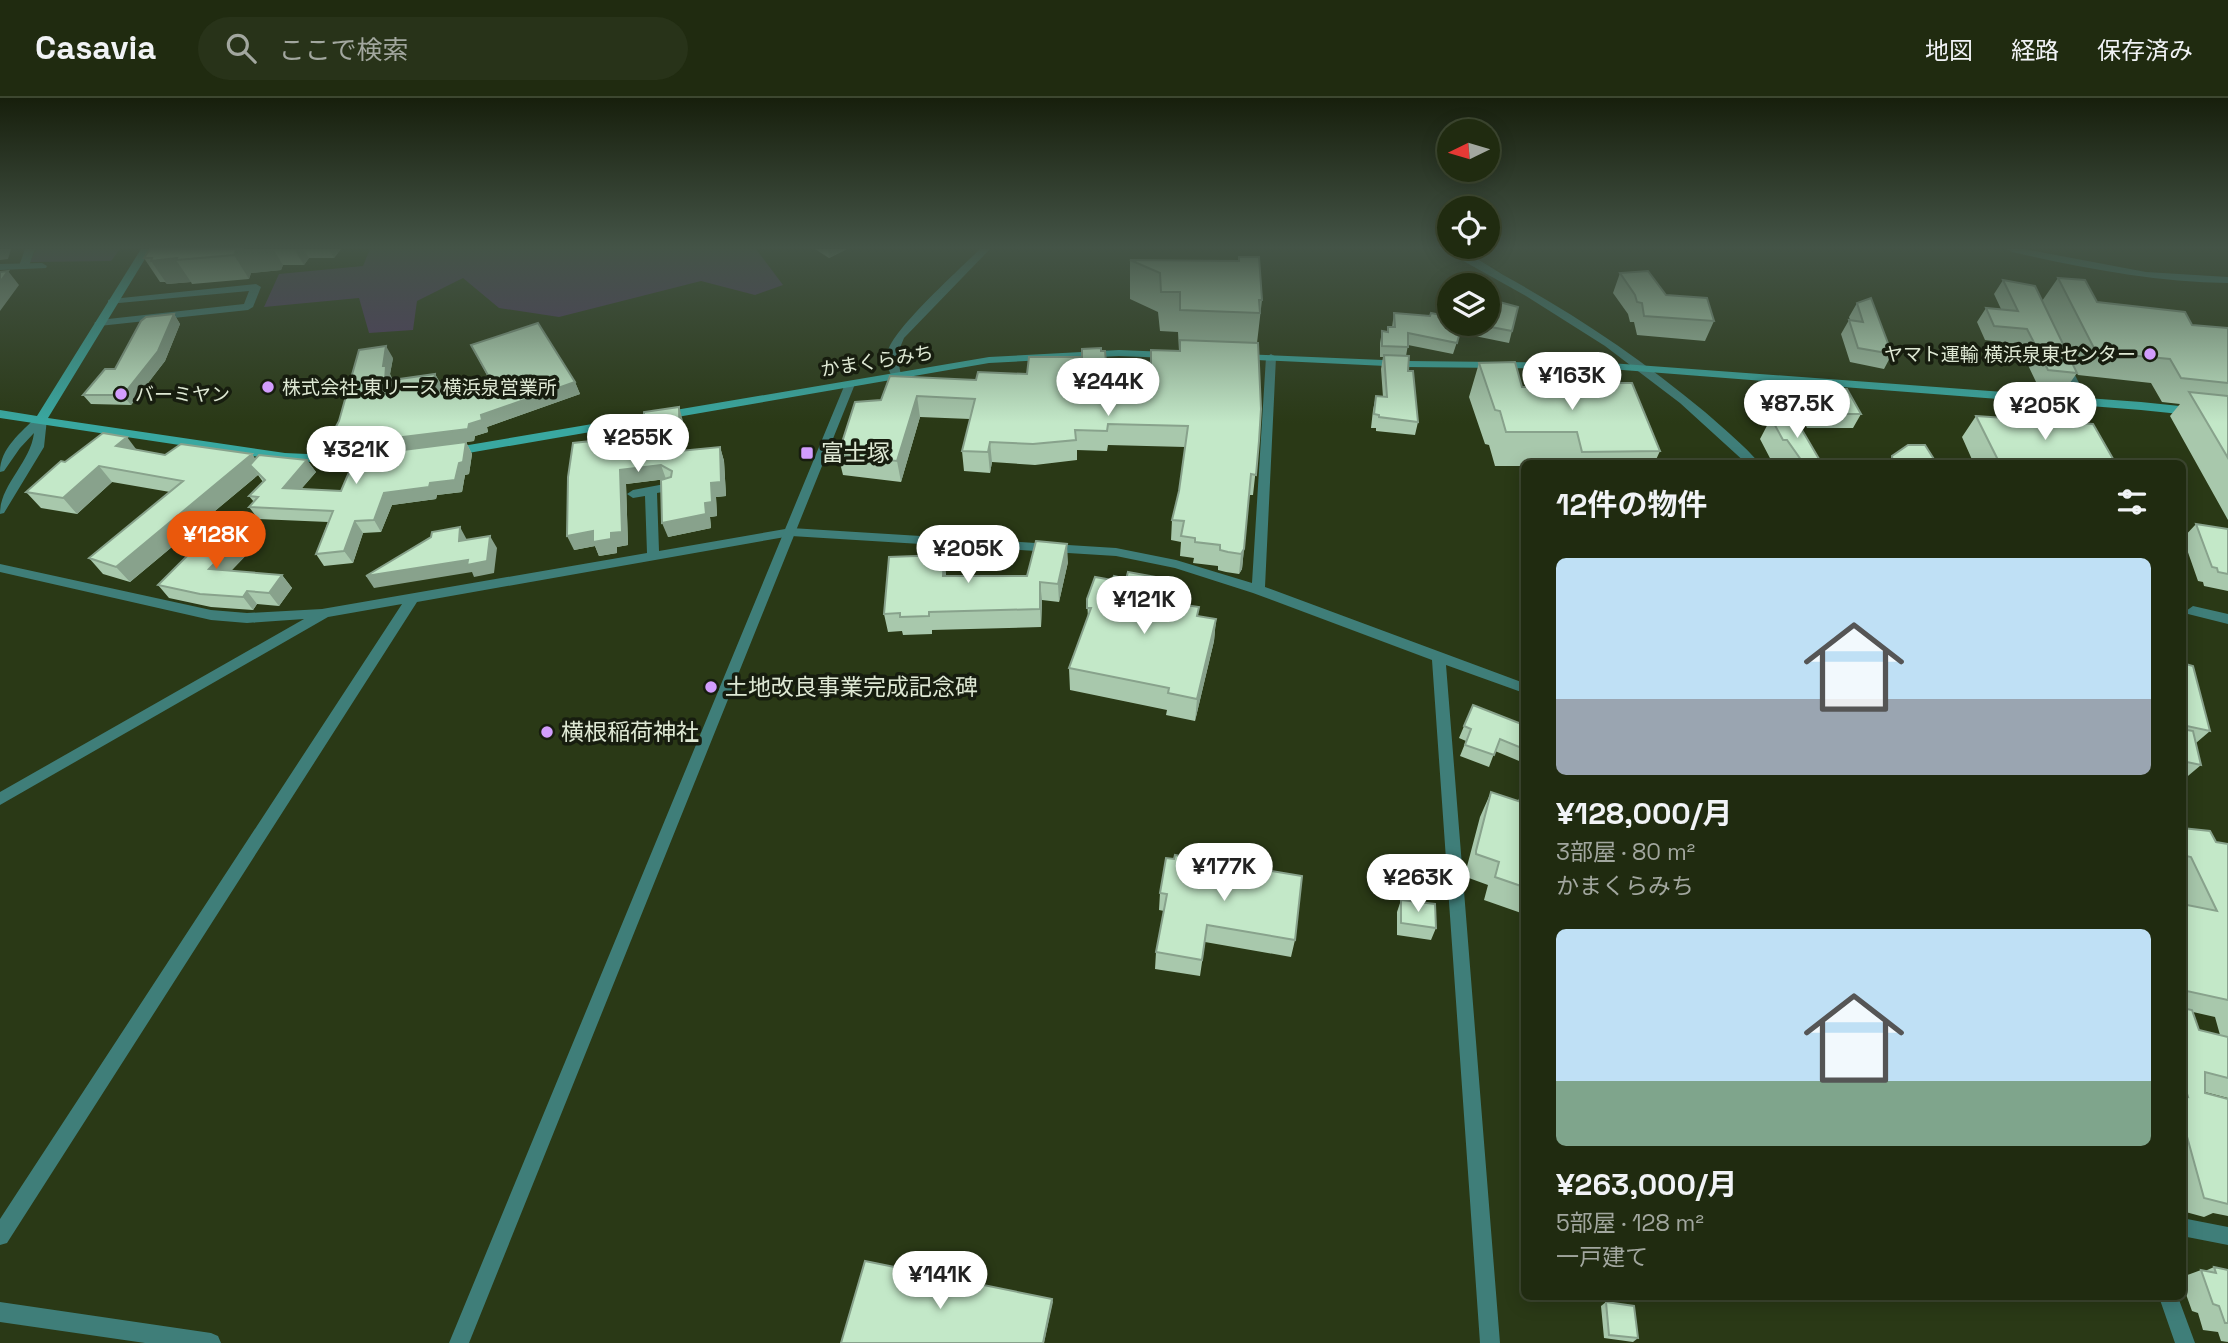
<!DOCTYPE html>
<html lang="ja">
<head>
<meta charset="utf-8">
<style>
	:root { --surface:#202b10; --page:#283319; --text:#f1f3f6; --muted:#a2a79f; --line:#3d4730; --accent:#ea580c }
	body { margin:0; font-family:"Space Grotesk","Noto Sans JP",sans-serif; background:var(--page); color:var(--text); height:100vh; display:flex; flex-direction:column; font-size:26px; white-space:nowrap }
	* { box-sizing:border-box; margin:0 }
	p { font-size:23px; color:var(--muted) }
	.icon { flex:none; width:38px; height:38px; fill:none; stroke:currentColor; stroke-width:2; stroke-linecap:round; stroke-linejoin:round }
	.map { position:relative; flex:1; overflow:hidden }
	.panel { position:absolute; left:1521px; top:362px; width:665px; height:840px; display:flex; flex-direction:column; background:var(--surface); border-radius:10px; box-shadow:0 4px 18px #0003,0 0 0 2px var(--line) }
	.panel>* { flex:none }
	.needle { width:46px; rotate:265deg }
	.tools { position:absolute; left:1437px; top:21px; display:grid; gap:14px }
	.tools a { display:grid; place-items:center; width:63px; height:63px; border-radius:50%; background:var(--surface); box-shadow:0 4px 18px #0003,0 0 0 2px var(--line); font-size:35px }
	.price { position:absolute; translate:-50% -60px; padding:0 16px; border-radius:24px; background:#fff; color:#222; font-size:23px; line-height:46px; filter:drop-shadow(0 2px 4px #0008) }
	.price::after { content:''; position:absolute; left:50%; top:42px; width:21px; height:16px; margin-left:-10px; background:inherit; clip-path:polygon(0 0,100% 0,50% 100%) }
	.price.on { background:var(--accent); color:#fff }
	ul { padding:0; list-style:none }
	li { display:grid; align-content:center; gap:14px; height:371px; padding:0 35px }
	li span { display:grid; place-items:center; height:217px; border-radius:10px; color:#555 }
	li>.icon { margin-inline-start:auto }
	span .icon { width:126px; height:126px; fill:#fffc; stroke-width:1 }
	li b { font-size:30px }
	h2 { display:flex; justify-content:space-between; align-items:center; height:84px; padding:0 35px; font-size:30px }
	header { display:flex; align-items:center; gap:42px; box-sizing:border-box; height:98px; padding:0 35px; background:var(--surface); border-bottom:2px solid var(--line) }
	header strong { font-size:33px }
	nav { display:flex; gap:38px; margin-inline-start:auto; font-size:24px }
	.search { width:490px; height:63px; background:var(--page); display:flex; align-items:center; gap:18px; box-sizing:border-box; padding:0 24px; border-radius:38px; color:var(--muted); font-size:26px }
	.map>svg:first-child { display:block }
</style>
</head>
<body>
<header>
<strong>Casavia</strong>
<div class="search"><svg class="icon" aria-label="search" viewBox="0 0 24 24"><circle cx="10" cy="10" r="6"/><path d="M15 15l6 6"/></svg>ここで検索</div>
<nav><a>地図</a><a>経路</a><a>保存済み</a></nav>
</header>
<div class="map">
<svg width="2228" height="1245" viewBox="0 0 2228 1245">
	<rect width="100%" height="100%" fill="#2a3916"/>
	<!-- green -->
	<path fill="#503963" d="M36,151H120L111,163L30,164Z
		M370,151H756L783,187L755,197L701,183L559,219L499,210L463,180L417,203L413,232L369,235L359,200L264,209L279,176L363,168Z"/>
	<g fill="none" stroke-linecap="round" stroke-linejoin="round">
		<!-- minor -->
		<path fill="#3f7e79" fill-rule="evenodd" d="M25,151H35L29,168L24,171L19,168Z
			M980,151H990L904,240L897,257L901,277L900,279H892C888,271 885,262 888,253C894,230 960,171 980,151Z
			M2007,151H2024L2146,174L2228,179V185C2154,184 2084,170 2012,154Z
			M256,186L261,189L253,209L248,212L99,228L94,225L99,222L244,206L249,193L108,206V202L112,201Z
			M1271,256L1276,259L1265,489L1524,585V595L1446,567L1500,1245H1480L1432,562L1253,495L1175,470L1116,458L791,438L417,504L7,1145L0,1147V1121L402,506L328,519L0,707V694L304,521L247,525L211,522L0,474V466L211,512L247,515L322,511L647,455L645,398L633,400L627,396L633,392L670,385L676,389L674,392L657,395L659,453L791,430L1116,450L1176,462L1252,485L1266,259Z
			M2065,264L2070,267L2088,303L2086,305H2078L2076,303L2060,267Z
			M2193,508L2228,516V526L2188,516L2186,513Z
			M2182,1120L2228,1129V1147L2182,1138Z
			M2159,1199H2178L2195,1245H2175Z
			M0,1204L211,1235L218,1238L221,1245H145L0,1224Z"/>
		<!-- tertiary -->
		<path fill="#3f7e79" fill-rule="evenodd" d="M1442,151C1463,150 1487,167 1505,178C1576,217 1643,262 1705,314C1723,330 1744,347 1760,366H1747L1680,305L1605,248L1526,198Z
			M42,165L47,168L46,170L0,172V166Z
			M850,283L855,286L469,1245H449L845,286Z
			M41,317L47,321L44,349L4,415L0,416C0,386 30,366 34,335L20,350L4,373L0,374C0,350 21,335 37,318Z"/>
		<!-- secondary -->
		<path fill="#39a8a1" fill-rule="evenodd" d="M141,151H151L48,320L285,355L372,359L378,363L376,366L285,363L0,320V312L37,318Z
			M1119,252L1168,254L1173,257L1168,260L1119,258L989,265L451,358L445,354L451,350L989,259Z
			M1241,256L1407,263L1610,265L2141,304L2228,313V321L2141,312L1610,271L1407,269L1237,261V257Z"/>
	</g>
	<!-- wall -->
	<path fill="#a8c8ac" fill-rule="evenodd" d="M150,151H341L334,160H309L304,167H283L281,172L251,175L249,181L192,186L191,184L167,186L165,184H160L144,160Z
		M815,151H847L829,160Z
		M1130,162L1262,202L1257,245L1259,343L1253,397H1249L1242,471L1239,476L1226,474L1218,472V468L1193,465L1194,460L1180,458L1181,444L1171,442L1172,422L1179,393L1185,349L1108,347L1107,353L1077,352V362L1035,367L992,364L990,375L964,373L962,353L970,321L920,319L901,384L843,377L838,357L881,302L976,282L1027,276L1101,253L1106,264L1151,265L1179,253L1178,234L1160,233L1158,214L1130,201Z
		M1620,175L1666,197L1714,223L1705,243L1637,237L1634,224H1630L1628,216L1613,195Z
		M2058,180L2097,204L2192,227L2228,230V422L2170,318L2180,306L2162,304L2151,285L2078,277L2060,240L2077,275L2067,289L2037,286L2018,246L1985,242L1977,224L1986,210L2001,211L1994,196L2003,182L2042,203Z
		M1857,205L1892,256L1884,271L1850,264L1841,236L1849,222H1850L1849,219Z
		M1518,209L1509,245L1460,235L1453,256L1408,247L1406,258L1418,324L1415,337L1376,333V330H1371L1373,312L1376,298L1383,299L1381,271L1383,259H1380V245L1382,233H1387L1388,229H1392L1394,215L1449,226H1488Z
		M174,216L180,226L165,263L131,307L91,306L83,297L115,271Z
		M471,247L575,284L580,296L487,329L488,334L475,338L474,343L370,356L367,351L337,352L330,340L393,260L390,276L392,282L435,276L442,288L441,291L488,279Z
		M1479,265L1522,289L1532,292L1596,291L1598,285L1660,353L1654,366H1524V368H1495L1489,347L1485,346L1469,299Z
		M1802,291L1861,316L1853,330H1807L1794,305Z
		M1976,318L2116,366H1974L1962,339Z
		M1771,320L1822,366H1777L1775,364H1772L1760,341Z
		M683,323L685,353L720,349L724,363L726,398L716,399L717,418L710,419L711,430L668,439L666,381L626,386L628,447L617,449V455L599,458L595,448L574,452L610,341Z
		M466,344L472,356L469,376L465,377L462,394L437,397L436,401L392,407L381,434L363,435L353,465L324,468L316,456L328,424L258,421L249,409L254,404L249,398L263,384L258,377L130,484L103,476L89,460L170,394L112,384L77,416L41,410L26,394L65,364L137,352L165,357L252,356L255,361L307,362L316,374L301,391L341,393Z
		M1892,358L1937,366H1888Z
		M2196,426L2228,431V493L2204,488L2203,484L2198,483L2183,440Z
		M254,449L231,473L282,477L292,490L279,508L257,506L253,512L211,509L169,500L158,487Z
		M1068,464L1059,504L1042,502L1041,529L932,532V536L903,537L902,533L888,534L884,516L946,475V478H1027Z
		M1087,501L1166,504L1198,518L1216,521L1214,543L1195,623L1166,617L1167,612L1070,592L1069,570L1088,520Z
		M2182,565L2210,633L2196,645L2201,667L2182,683Z
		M1473,607L1524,627V665L1495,653L1489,669L1460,658L1466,643L1459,640Z
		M1524,688V816L1484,802L1488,787L1466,779L1465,776L1480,719L1491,694L1518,703Z
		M2182,730L2216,744L2228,746V1000L2205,994V995L2228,1001V1118L2213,1115L2204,1119L2182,1113ZM2193,914L2215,919L2220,937L2199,932Z
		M1166,760L1295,842L1291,859L1205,844L1200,878L1155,871L1156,854L1164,813L1159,812L1160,795Z
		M1401,802L1436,830L1431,842L1397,837V814Z
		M2214,1169L2228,1172V1244L2221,1243L2218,1234L2203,1232L2198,1215L2192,1213L2182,1185V1179L2201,1172L2205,1173Z
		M1606,1204L1638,1240L1633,1244L1604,1240L1601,1208Z"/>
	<!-- shaded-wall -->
	<path fill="#88a28c" d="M0,151H11L8,161L0,162Z
		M237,151H273L283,167L281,172L251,175L249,181L234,157Z
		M294,151H303L309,160L304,167Z
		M329,151H341L334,160Z
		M828,151H847L829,160Z
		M177,160L176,162L191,184L167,186L151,163Z
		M8,173L19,187L0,213V184Z
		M174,216L180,226L165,263L131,307L123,297Z
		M386,248L393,260L390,276L392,280V294L385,283L383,268Z
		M435,276L442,288L439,305L433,293Z
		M575,284L580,296L487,329L488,334L475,338L474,343L370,356L362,344L469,326L481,317Z
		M917,298L920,319L901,384L897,363Z
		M679,309L683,323L685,367L680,353Z
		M127,339L139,355L116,348Z
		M466,344L472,356L469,376L465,377L462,394L437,397L436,401L392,407L381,434L374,422L384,395L430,385L459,365Z
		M990,344L992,364L990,375L988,354Z
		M720,349L724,363L726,398L716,399L717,418L710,419L711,430L668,439L662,425L705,405L711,385Z
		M252,356L263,372L250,367L258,377L130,484L116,469Z
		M307,362L316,374L291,403L283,390Z
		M661,367L666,381L626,386L628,447L617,449V455L599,458L595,448L574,452L567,438L593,433L620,372Z
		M99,368L112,384L77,416L63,400Z
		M355,423L363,435L353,465L344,453Z
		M460,429L467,442L466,456L459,443Z
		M243,436L254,449L220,484L209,471Z
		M490,438L497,450L494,475L474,479L472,474L374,490L366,478Z
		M1067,446L1068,464L1059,504L1058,486Z
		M1244,451L1242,471L1239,476L1241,456Z
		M944,457L946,475L945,496L943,478Z
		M282,477L292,490L279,508L269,495Z
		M1167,481L1166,504L1159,503Z
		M1040,484L1042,502L1041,529L1040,511Z
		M247,493L257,506L253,512L243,499Z
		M1216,521L1214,543L1195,623L1197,601Z
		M1052,1201L1053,1204L1044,1245H1043Z"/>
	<!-- building -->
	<path fill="#c3e8c8" stroke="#88a28c" stroke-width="2" d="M150,151H244H237L234,157L176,162L177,160L151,163L152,160H144Z
		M1239,159H1259L1262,202H1259L1260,215L1180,212V194H1161L1160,175L1130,162L1239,163Z
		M8,173L0,184V174Z
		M1648,173L1666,197L1707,200L1714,223L1644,218L1642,205L1637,204L1635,197L1620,175Z
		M2058,180L2085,182L2097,204L2185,214L2192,227L2228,230V285L2181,280L2170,261L2096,254Z
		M2003,182L2035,188L2077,275L2048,272L2027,231L1994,228L1986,210L2018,213Z
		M1871,200L1892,256L1858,250L1849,222L1863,224L1857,205Z
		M1488,201L1518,209L1512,233L1475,226H1488Z
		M1394,215L1430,218L1431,215L1445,218L1449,215V226H1462L1457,245L1408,235V249L1382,248V233L1388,234V229H1395Z
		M174,216L158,253L123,297H83L105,271H115L141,223L146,219Z
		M538,225L575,284L481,317L482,322L469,326L468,331L362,344L364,339L330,340L339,323L359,252L386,248L383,268H386L385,283L435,276L433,293L489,279L471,247Z
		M1180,242L1258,245L1261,311L1259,343L1256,377L1251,376L1244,451L1241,456L1228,454L1220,452V447L1195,444V440L1181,438L1184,423L1172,422L1179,393L1188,328L1108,326L1107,333L1075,332L1076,342L1033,346L990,344L988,354L962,353L975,301L917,298L897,363L838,357L855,304L881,302L890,278L976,282L978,274L1027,276L1029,259H1082V251L1101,250V253H1105L1106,264L1151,265V252L1180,253Z
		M1384,257L1409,258L1408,273H1413L1418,324L1379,319V317L1374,316L1376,298L1387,299Z
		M1515,264L1522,289H1531L1532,292L1601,291L1598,285H1632L1660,353L1582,354L1577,334H1506L1500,313L1495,312L1479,265Z
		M1802,291H1847L1861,316H1815Z
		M2189,294L2228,298V360Z
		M679,309L680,353L720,349L721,384L711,385L712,404L705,405L706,416L662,425L661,382L671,379L672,373L661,367L620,372L622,434L611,435V441L593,444V433L567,438L568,379L573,345L610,341L611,328L644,324V314Z
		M1976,318L2093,326L2116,366H2000Z
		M1771,320H1795L1822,366H1804L1787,342H1783Z
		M103,335L127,339L116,348L165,357L181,346L252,356L116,469L89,460L183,383L99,368L63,400L26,394L61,363L65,364Z
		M466,344L463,364L459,365L455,382L430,385L429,389L384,395L374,422L355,423L344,453L316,456L333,413L249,409L258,399L249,398L265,382L250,367L259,357L307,362L283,390L341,393L356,358Z
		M1908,347H1925L1937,366H1893L1892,358Z
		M2196,426L2228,431V476L2218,474L2217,470L2212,469Z
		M460,429L459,443L490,438L487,463L467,467L468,462L366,478L431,439L432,434Z
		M215,430L243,436L209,471L282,477L269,495L247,493L243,499L200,496L158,487Z
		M1036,443L1067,446L1058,486L1040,484V511L929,514V518L900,519V515L884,516L889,459L944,457L943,478H1027Z
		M1128,474L1167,481L1159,503L1199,509L1197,518L1216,521L1197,601L1168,595L1169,590L1069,570L1091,510H1087V501L1095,479L1112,482L1114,478L1126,481Z
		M2182,565L2193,568L2210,633L2182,627Z
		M1473,607L1524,627V651L1500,641L1494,657L1465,647L1471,631L1464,628Z
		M2182,631L2193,633L2201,667L2182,663Z
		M1524,690V789L1495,779L1499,764L1476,756V753L1491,694L1521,704Z
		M2182,730L2210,733L2216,744L2228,746V902L2182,892V806L2217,813L2191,759L2182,757Z
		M1175,757L1302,778L1295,842L1207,827L1202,862L1156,854L1167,796L1160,795L1166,760L1174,761Z
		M1401,802L1435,806L1436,830L1401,825Z
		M2182,910L2192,912L2199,932L2228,939V980L2205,974V995L2228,1001V1106L2204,1100L2186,1035H2182V998L2188,999L2182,978Z
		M865,1163L1052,1201L1043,1245H841Z
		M2214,1169L2228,1172V1225H2225L2219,1208L2213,1206L2201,1172L2216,1175Z
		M1606,1204L1634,1208L1638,1240L1609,1237Z"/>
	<!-- sky -->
	<linearGradient id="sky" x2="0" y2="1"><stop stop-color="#171f0c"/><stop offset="0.46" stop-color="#445447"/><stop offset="1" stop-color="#445447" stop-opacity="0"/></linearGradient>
	<rect width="2228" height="325" fill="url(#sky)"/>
	<!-- markers -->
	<g fill="#d29dfd" stroke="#171d0f" stroke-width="2.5">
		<circle cx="2150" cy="256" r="7"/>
		<circle cx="268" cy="289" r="7"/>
		<circle cx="121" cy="296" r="7"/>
		<rect x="800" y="348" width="14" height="14" rx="3.5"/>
		<circle cx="711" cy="589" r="7"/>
		<circle cx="547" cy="634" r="7"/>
	</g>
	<g text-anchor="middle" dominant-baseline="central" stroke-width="7" stroke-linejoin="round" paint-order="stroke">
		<!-- far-poi labels -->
		<g font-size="19" fill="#dee8d4" stroke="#171d0f" text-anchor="start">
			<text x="2136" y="256" text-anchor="end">ヤマト運輸 横浜泉東センター</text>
			<text x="282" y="289">株式会社 東リース 横浜泉営業所</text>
			<text x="135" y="296">バーミヤン</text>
		</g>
		<!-- far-street labels -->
		<g font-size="19" fill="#dee8d4" stroke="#171d0f">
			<text transform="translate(877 263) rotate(-9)">かまくらみち</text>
		</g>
		<!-- poi labels -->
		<g font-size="23" fill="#dee8d4" stroke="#171d0f" text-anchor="start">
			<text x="821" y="355">富士塚</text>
			<text x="725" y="589">土地改良事業完成記念碑</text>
			<text x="561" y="634">横根稲荷神社</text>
		</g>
	</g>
</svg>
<div class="tools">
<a><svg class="needle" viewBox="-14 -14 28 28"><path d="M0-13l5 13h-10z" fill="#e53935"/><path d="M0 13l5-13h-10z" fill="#a2a79f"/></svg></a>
<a><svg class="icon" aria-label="locate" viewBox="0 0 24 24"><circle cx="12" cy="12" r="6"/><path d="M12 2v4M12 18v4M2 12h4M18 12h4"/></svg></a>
<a><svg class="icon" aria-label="layers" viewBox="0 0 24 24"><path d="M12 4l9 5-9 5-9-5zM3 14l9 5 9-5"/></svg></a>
</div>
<b class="price" style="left:1572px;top:314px">¥163K</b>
<b class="price" style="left:1108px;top:320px">¥244K</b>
<b class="price" style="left:1797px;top:342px">¥87.5K</b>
<b class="price" style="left:2045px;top:344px">¥205K</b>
<b class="price" style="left:638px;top:376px">¥255K</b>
<b class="price" style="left:356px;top:388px">¥321K</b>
<b class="price on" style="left:216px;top:473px">¥128K</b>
<b class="price" style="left:968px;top:487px">¥205K</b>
<b class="price" style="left:1144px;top:538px">¥121K</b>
<b class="price" style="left:1224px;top:805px">¥177K</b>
<b class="price" style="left:1418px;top:816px">¥263K</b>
<b class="price" style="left:940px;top:1213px">¥141K</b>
<section class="panel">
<h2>12件の物件<svg class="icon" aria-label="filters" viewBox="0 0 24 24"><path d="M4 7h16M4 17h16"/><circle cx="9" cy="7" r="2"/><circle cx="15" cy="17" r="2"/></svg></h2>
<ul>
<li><span style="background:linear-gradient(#bfe0f5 65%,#9aa5b1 0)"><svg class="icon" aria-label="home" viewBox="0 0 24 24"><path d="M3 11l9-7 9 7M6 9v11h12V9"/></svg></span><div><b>¥128,000/月</b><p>3部屋 · 80 m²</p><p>かまくらみち</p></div></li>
<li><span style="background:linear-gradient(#bfe0f5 70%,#7fa58c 0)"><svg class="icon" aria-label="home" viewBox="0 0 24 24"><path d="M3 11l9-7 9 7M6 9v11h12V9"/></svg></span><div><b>¥263,000/月</b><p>5部屋 · 128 m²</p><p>一戸建て</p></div></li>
</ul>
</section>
</div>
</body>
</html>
